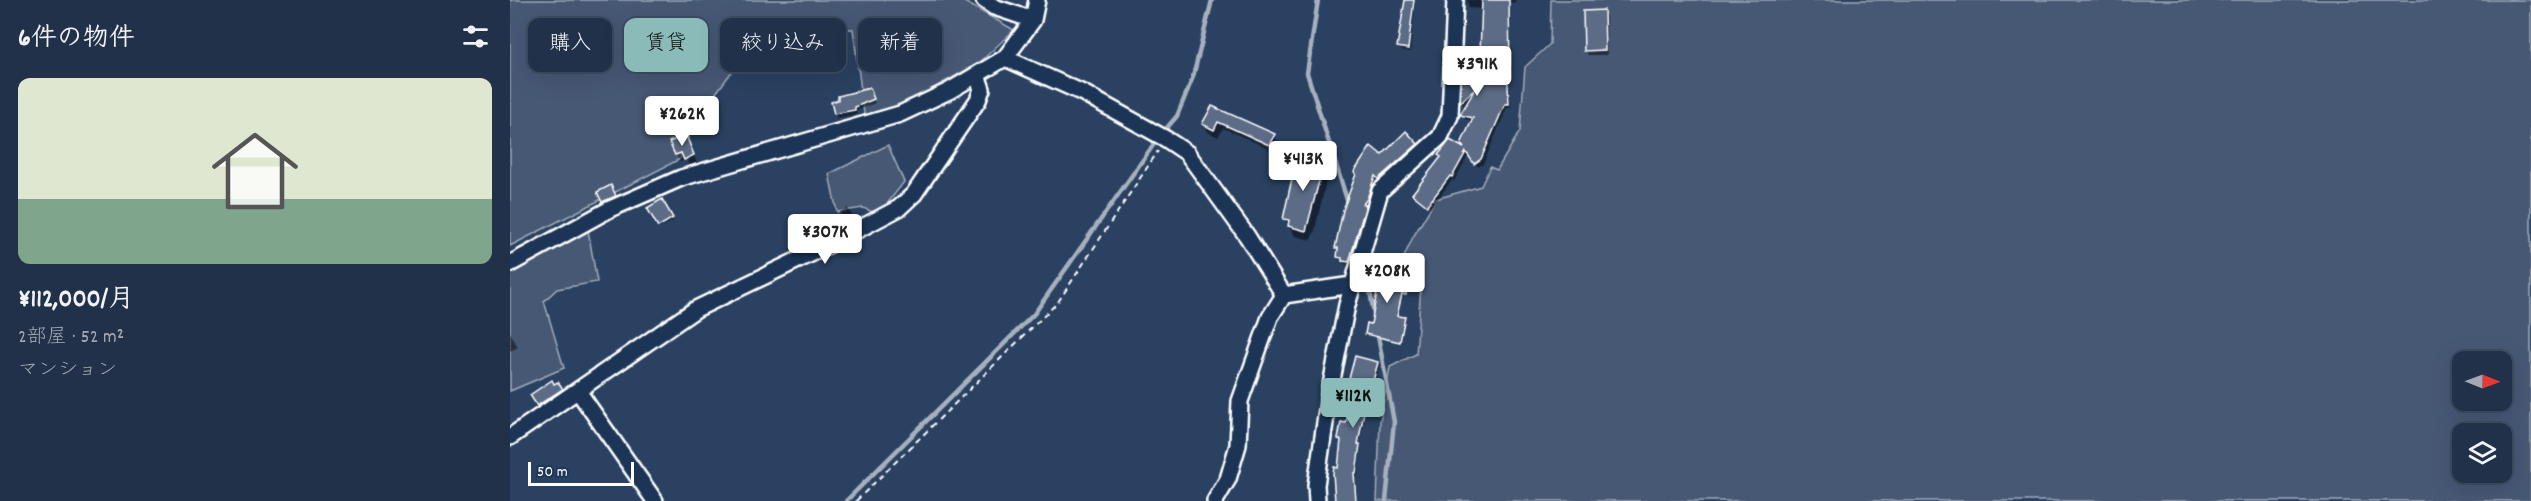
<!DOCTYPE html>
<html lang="ja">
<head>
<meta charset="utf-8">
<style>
	:root { --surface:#203149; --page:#2d3d53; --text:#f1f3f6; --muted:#a2a9b4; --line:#3d4c61; --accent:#8bbbb9 }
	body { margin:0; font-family:Dekko,"Klee One",sans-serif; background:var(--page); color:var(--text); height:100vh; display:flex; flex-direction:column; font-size:22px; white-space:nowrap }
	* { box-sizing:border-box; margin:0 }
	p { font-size:20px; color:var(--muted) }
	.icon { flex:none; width:33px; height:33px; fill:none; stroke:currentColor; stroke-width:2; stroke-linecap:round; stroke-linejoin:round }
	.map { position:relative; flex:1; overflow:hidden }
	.side { display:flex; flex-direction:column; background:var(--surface); width:510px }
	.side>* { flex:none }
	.guide { position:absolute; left:18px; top:18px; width:570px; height:54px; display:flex; gap:12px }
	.needle { width:39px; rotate:91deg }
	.buttons { position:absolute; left:1942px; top:351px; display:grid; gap:12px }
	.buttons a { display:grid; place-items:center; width:60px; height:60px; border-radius:12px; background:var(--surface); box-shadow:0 6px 24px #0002,0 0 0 2px var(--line); font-size:30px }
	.scale { position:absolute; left:18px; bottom:15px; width:106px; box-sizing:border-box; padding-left:6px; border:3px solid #fff; border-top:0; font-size:16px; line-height:21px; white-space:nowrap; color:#fff; -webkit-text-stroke:4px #1d3557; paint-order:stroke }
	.price { position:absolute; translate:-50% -51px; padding:0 14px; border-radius:6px; background:#fff; color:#222; font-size:20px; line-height:39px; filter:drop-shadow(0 2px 3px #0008) }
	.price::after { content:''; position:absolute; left:50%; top:36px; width:18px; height:14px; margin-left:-9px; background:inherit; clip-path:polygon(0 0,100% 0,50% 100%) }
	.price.on { background:var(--accent); color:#111 }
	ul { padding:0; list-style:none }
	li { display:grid; align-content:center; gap:12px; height:318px; padding:0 18px }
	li+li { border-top:2px solid var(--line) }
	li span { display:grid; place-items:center; height:186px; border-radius:12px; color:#555 }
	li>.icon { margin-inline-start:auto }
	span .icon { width:108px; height:108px; fill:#fffc; stroke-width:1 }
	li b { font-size:26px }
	h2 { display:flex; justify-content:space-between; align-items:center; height:72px; padding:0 18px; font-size:26px }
	.pill { padding:0 21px; border-radius:12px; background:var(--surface); box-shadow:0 6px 24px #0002,0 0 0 2px var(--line); font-size:21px; line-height:54px }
	.pill.on { background:var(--accent); color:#111 }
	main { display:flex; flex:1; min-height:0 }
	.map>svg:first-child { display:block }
</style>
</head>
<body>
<main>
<section class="side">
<h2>6件の物件<svg class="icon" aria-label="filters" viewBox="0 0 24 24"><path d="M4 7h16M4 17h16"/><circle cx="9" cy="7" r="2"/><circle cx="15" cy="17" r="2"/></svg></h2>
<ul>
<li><span style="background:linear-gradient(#dfe7d0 65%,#7fa58c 0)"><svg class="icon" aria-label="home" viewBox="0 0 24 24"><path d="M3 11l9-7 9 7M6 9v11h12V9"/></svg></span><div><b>¥112,000/月</b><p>2部屋 · 52 m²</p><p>マンション</p></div></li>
</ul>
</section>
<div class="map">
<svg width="2021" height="501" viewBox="0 0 2021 501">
	<rect width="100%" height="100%" fill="#2a4161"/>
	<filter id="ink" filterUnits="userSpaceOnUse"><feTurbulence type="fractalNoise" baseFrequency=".0167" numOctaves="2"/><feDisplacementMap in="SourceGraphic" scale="12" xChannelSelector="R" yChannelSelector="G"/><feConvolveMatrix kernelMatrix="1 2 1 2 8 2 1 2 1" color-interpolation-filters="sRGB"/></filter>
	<g filter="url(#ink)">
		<!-- green -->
		<path fill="#465975" stroke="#a2acba" stroke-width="1.5" fill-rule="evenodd" d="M0,0H451L504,30L469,63L398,102L355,121L343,29H296L240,47L203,97L173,146L170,159L0,246Z
			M1041,0H2021V501H867L870,421L880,367L906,354L911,285L888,270L903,237L926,199L971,186L980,167L987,170L1010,131L1015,67L1040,44ZM1953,362H1992V400H1953ZM1953,434H1992V472H1953Z
			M378,145L394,182L377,204L363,212L353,208L327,212L319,174Z
			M78,230L87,282L47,289L34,301L54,368L0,391V274Z"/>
		<!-- shadow -->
		<path fill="#0007" d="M897,0H903L905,4L900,52L891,50L889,47Z
			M957,0H1006L1005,3L1000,2L1002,70L998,71L1001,108H997L973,164L968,167L959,154L944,181L942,180L920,209L904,194L932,158L940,142L958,152L963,121L955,119L952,115L958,102L954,106L952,103L954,58L971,56L972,9L959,8Z
			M1093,12L1096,16L1097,55H1078L1075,50Z
			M361,94L365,103L346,111L347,114L327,118L325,114Z
			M702,108L764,135L768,142L764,151L713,128L708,137L698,132L694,124Z
			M179,144L187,163L180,166L176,159L170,162L166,154Z
			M907,144L908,147L871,181L867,177L858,202L855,206L856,209L840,265L835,264L828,256L827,248L872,157Z
			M813,163L818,173L804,234H803L801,240L785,236L775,219Z
			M100,187L106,198L95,203L89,192Z
			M152,201L163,221L150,228L139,208Z
			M338,208L344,220L337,224L330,212Z
			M888,269L887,281L898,284L896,296L892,295L888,317L895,321L891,343L856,334L862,326L869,293L863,291Z
			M0,332L8,347L0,351Z
			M867,363L869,367L861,400L858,399L849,447L848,476H845L847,501H826L831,442L829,439L838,425L843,395L837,390Z
			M48,384L53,392L30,408L22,395Z"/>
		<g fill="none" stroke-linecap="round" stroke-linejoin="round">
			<!-- stream -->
			<path stroke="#a7b1be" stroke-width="4.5" d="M808,0L797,73L838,203
				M855,263L864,314
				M867,331L884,422L876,501
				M336,501L524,314L649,137L667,116L683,77L702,0"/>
		</g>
		<!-- building -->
		<path fill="#5b6c86" stroke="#fff" stroke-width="1.5" d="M895,0H904L898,49L887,47Z
			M972,0H999L1000,66H997L999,104H995L971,159L964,164L956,152L942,177L940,176L917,206L902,194L931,157L928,155L940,140L954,148L951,144L963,118L950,115L965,89L950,103L952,57L970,54Z
			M1094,10L1095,50L1074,51L1073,11Z
			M360,88L364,99L345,107V110L324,114L321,102L328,100V96Z
			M702,106L765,134L759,145L708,122L704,130L692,124Z
			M896,131L908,144L868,179L865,176L857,199L853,204L856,205L839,262L832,261V258L827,257L828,248H825L833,210L846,174L844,172L861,146L872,155Z
			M176,135L184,155L174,160L171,153L165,155L159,142Z
			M787,156L814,162L796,231L778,226L779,220L773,219Z
			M101,185L106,196L92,202L87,192Z
			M152,199L163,218L148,227L137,208Z
			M866,264L889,268L887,279L898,281L896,295L892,294L887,316L895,317L890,342L855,334L857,323L861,324L867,292L862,291Z
			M845,356L868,362L859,397L857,396L848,444H850L846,473H844L846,501H825L823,473L824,467L828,468L831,440L828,439L831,422L836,423L842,392L836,390Z
			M42,380L44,384L48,382L53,389L27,406L20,395Z"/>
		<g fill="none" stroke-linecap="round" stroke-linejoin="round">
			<!-- minor casing -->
			<g stroke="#fff" stroke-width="20">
				<path id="minor" d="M474,0L484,7L523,20
					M495,58L573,93L656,139L677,153L737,236L774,295
					M0,264L100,209L171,178L390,114L439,91L495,58L523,20L527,0
					M774,295L842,285
					M68,391L145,501
					M0,437L186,309L313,248L389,208L404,194L468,100L472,89L467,75
					M705,501L718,479L728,445L730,401L760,317L774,295
					M807,501L806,485L819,395L837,305L870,191L930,137L940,116L945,0"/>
			</g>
			<!-- path -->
			<path stroke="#fff" stroke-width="2" stroke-dasharray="6 4.5" stroke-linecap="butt" d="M346,501L548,302L648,151"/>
			<!-- minor -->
			<use href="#minor" stroke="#1d3557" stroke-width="15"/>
		</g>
	</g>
</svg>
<div class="buttons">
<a><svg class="needle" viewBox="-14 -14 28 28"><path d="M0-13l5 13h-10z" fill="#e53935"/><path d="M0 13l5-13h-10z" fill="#a2a9b4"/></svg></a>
<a><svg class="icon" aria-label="layers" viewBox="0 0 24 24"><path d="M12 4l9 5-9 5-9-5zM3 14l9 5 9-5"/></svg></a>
</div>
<div class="scale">50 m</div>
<b class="price" style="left:967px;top:97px">¥391K</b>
<b class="price" style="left:172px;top:147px">¥262K</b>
<b class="price" style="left:793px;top:192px">¥413K</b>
<b class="price" style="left:315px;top:265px">¥307K</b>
<b class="price" style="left:877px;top:304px">¥208K</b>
<b class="price on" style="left:843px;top:429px">¥112K</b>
<div class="guide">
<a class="pill">購入</a>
<a class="pill on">賃貸</a>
<a class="pill">絞り込み</a>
<a class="pill">新着</a>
</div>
</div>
</main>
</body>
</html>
